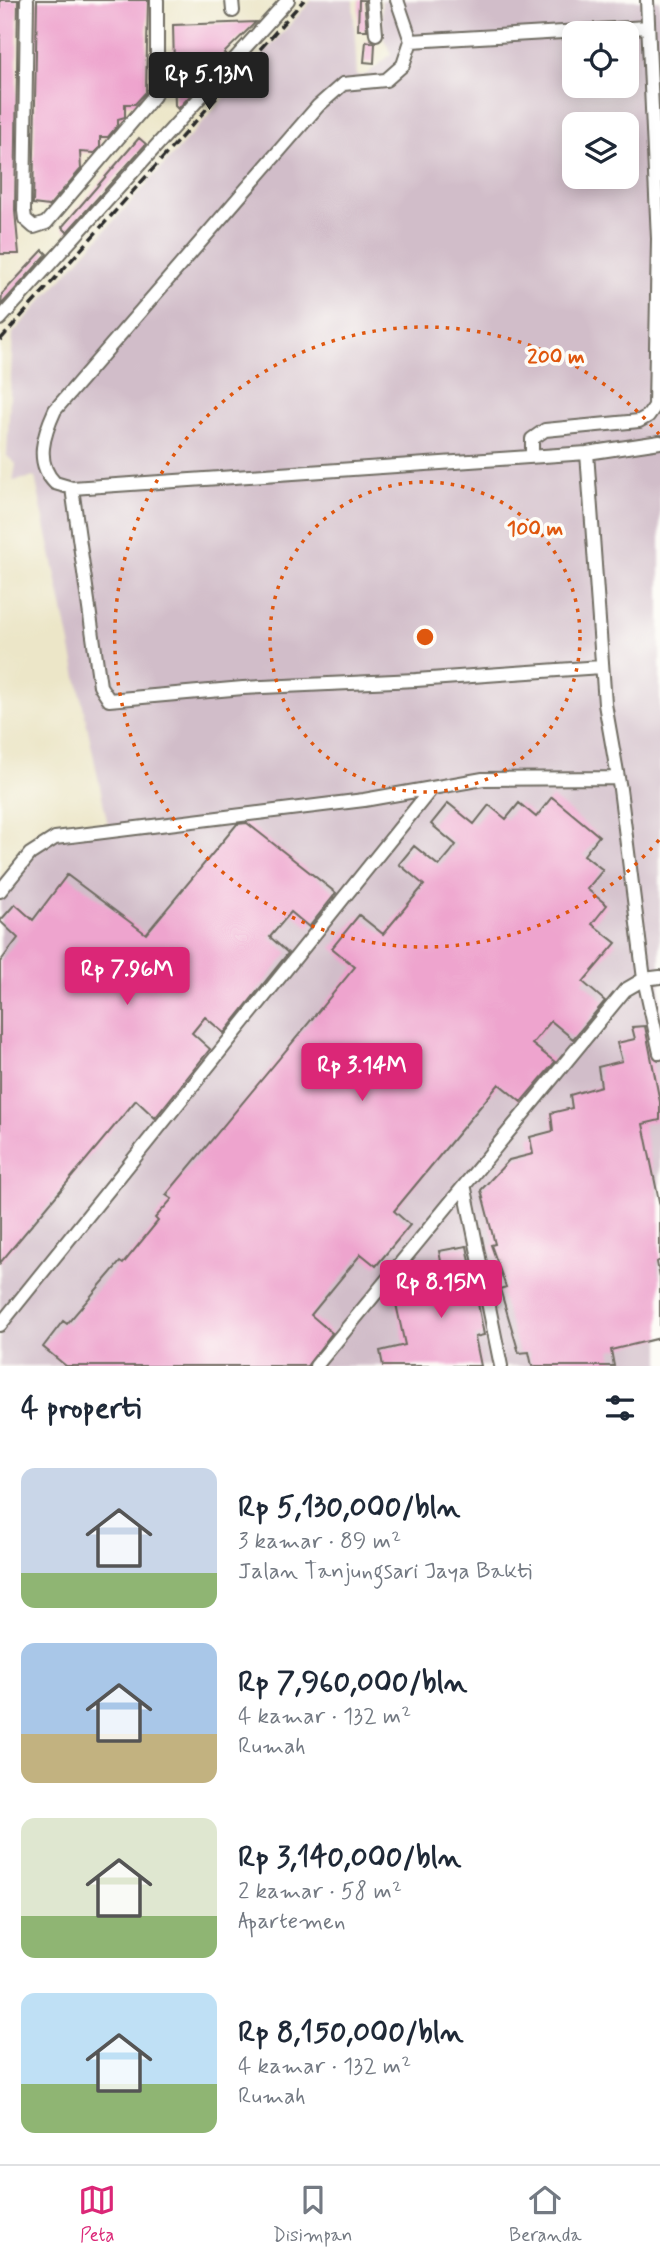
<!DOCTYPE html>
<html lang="id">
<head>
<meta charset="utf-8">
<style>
	:root { --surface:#fff; --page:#f2f2f3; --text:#1f2937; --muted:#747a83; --line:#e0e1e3; --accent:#db2777 }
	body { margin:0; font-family:Mynerve,sans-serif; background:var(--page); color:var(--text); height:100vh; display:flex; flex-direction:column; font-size:26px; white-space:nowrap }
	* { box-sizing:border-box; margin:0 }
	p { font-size:23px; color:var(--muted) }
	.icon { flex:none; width:38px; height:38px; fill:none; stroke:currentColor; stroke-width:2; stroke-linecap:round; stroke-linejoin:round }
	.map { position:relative; height:1366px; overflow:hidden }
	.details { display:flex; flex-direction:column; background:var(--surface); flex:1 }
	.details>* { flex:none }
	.tools { position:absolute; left:562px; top:21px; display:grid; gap:14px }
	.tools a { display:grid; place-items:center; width:77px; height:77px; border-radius:14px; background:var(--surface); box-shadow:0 4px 18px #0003; font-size:35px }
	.price { position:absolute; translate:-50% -60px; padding:0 16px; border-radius:7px; background:var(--accent); color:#fff; font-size:23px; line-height:46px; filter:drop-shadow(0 2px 4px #0008) }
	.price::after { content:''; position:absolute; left:50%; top:42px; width:21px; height:16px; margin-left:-10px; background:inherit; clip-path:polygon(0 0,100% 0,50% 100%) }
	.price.selected { background:#222; color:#fff }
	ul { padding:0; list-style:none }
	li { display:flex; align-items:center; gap:21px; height:175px; padding:0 21px }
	li span { display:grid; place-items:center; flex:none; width:196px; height:140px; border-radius:14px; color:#555 }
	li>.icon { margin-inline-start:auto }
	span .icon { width:84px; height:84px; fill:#fffc; stroke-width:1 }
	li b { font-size:30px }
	h2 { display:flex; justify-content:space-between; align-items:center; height:84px; padding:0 21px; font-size:30px }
	.tab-bar { display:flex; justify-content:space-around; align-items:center; height:98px; border-top:2px solid var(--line); background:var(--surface); font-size:19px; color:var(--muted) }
	.tab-bar a { display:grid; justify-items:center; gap:4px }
	.tab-bar .selected { color:var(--accent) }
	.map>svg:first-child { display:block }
</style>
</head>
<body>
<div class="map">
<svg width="660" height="1366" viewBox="0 0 660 1366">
	<rect width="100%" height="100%" fill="#fdfcf7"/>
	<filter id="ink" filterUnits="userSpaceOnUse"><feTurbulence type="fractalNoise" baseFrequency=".0143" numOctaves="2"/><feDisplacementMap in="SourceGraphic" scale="14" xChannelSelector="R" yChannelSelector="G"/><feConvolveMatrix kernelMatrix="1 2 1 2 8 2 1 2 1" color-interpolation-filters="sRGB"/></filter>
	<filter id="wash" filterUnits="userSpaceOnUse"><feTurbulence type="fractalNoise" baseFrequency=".00686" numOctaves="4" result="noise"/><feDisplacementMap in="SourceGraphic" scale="28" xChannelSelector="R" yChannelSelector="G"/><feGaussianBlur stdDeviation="1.57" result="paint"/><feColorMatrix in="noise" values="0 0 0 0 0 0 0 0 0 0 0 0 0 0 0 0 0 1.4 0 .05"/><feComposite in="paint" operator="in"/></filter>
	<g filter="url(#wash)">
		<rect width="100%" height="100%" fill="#ece6c8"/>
		<!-- industrial -->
		<path fill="#d1bdc9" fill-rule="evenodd" d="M312,0H353L357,76L366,75L391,54L383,37L381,0H660V1366H0V880L37,832L108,825L35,477L13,481L16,464L7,456L13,333ZM574,33H626V86H574ZM574,124H626V177H574Z"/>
		<g id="blocks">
			<!-- building -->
			<path fill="#eea4ce" d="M0,0H18L15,211L19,254H0Z
				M37,0H148L146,92L135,104H125V117L118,119V125L108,137H100V147L94,153L80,152L81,169L49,206L33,204Z
				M359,0H364L367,30H358Z
				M256,22L224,53L227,55L178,109L175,106L173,25Z
				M366,41L375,43L374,63L364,62Z
				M139,138L146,144L67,232L62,227Z
				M43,250L47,254L1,305L2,294Z
				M552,797L599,836L584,855L603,870L587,889L607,905L592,924L616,943L583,982L605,1001L573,1039L551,1021L532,1044L555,1062L521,1102L499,1084L394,1211L410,1225L376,1266L361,1254L311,1315L332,1333L307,1366H66L43,1347L63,1321L67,1324L120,1262L123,1264L158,1221L155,1218L172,1199L166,1195L355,967L332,948L359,915L383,934L424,885L399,864L414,846L439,866L450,853L456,845L431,824L448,803L474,824L489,805L506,819L519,803L536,817Z
				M247,823L336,893L309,927L291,912L270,937L288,953L224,1033L205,1017L192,1033L210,1049L155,1118L136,1100L0,1263V962L18,938L0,921L15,904L33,920L67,875L146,934L237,824Z
				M645,1026L660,1102V1120L643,1124L660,1206V1260L657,1262L660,1278V1338L611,1350L614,1366H532L529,1352L519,1353L500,1289L506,1287L491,1245L495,1244L481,1190L509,1160L533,1154L530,1137L553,1131L551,1113L572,1108L570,1095L601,1086L598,1067L622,1061L617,1043L635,1039L632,1027Z
				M467,1246L484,1335L475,1337L481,1366H383L380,1351L405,1345L396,1304L424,1297L422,1287L445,1282L439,1251Z"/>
		</g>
	</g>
	<g filter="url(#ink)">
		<use href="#blocks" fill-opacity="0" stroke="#6f6c62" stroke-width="2"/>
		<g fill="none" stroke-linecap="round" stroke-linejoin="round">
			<!-- minor casing -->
			<g stroke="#6f6c62" stroke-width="16">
				<path id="minor" d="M27,0L24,211L25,219L34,227L46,223L154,96L157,87V0
					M232,0L233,11
					M373,0L376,34
					M397,0L411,41L403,65L386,80L343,84L318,106L55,410C44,434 34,462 55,483L72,488L587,453
					M411,41L647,27
					M0,319L288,0
					M660,442L587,453L605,704L620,789L644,979L660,1053
					M532,455V439L545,430L639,421L648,416L655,406L658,239L647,0
					M72,488L100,686L109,700L243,688L416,680L601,667
					M0,891L30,854L55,838L364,800L483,779L618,778
					M465,1189L501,1366
					M0,1325L432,788
					M316,1366L625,990L644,979L660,977"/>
			</g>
			<!-- minor -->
			<use href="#minor" stroke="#fff" stroke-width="12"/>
			<!-- rail -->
			<path stroke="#2b2b2b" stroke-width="3.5" stroke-dasharray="10 5" stroke-linecap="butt" d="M0,340L304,0"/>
		</g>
	</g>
	<!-- distance rings -->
	<g fill="none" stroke="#df570e" stroke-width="3.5" stroke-dasharray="3.5 7">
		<circle cx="425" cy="637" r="155"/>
		<path d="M659 840A310 310 0 1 1 659 434"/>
	</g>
	<circle cx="425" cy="637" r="10" fill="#df570e" stroke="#fdfcf7" stroke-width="3.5"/>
	<g font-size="21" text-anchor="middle" font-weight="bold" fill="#df570e" stroke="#fdfcf7" stroke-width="7" stroke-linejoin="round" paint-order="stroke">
		<text x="556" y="363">200 m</text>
		<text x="535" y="535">100 m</text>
	</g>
</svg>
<div class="tools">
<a><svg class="icon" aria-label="locate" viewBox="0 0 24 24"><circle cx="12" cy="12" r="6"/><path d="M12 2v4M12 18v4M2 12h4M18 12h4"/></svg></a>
<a><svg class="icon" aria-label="layers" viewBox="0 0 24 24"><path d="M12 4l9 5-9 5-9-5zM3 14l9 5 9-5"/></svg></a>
</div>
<b class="price selected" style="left:209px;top:112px">Rp 5.13M</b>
<b class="price" style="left:127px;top:1007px">Rp 7.96M</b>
<b class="price" style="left:362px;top:1103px">Rp 3.14M</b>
<b class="price" style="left:441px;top:1320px">Rp 8.15M</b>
</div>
<section class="details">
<h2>4 properti<svg class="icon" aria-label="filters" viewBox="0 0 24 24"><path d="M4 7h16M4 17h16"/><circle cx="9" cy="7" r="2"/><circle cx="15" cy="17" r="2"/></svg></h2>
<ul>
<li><span style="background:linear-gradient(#c9d6e8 75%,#8fb573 0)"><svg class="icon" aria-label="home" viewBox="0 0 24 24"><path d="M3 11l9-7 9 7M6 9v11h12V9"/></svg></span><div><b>Rp 5,130,000/bln</b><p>3 kamar · 89 m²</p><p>Jalan Tanjungsari Jaya Bakti</p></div></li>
<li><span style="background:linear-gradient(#a9c7e8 65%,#c2b280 0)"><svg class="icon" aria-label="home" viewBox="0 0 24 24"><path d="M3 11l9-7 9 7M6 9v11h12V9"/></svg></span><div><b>Rp 7,960,000/bln</b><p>4 kamar · 132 m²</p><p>Rumah</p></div></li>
<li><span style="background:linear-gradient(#dfe7d0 70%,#8fb573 0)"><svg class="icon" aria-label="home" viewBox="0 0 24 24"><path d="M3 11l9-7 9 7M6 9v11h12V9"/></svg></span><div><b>Rp 3,140,000/bln</b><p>2 kamar · 58 m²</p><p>Apartemen</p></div></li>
<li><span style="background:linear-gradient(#bfe0f5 65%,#8fb573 0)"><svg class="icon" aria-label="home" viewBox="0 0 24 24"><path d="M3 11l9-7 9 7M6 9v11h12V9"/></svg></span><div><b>Rp 8,150,000/bln</b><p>4 kamar · 132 m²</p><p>Rumah</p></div></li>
</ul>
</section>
<nav class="tab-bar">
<a class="selected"><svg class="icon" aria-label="map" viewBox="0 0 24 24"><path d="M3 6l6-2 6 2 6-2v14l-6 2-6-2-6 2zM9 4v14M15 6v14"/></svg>Peta</a>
<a><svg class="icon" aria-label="saved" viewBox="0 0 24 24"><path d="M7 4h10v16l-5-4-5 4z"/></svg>Disimpan</a>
<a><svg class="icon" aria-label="home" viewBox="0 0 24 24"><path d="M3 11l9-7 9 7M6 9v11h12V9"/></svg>Beranda</a>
</nav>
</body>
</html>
